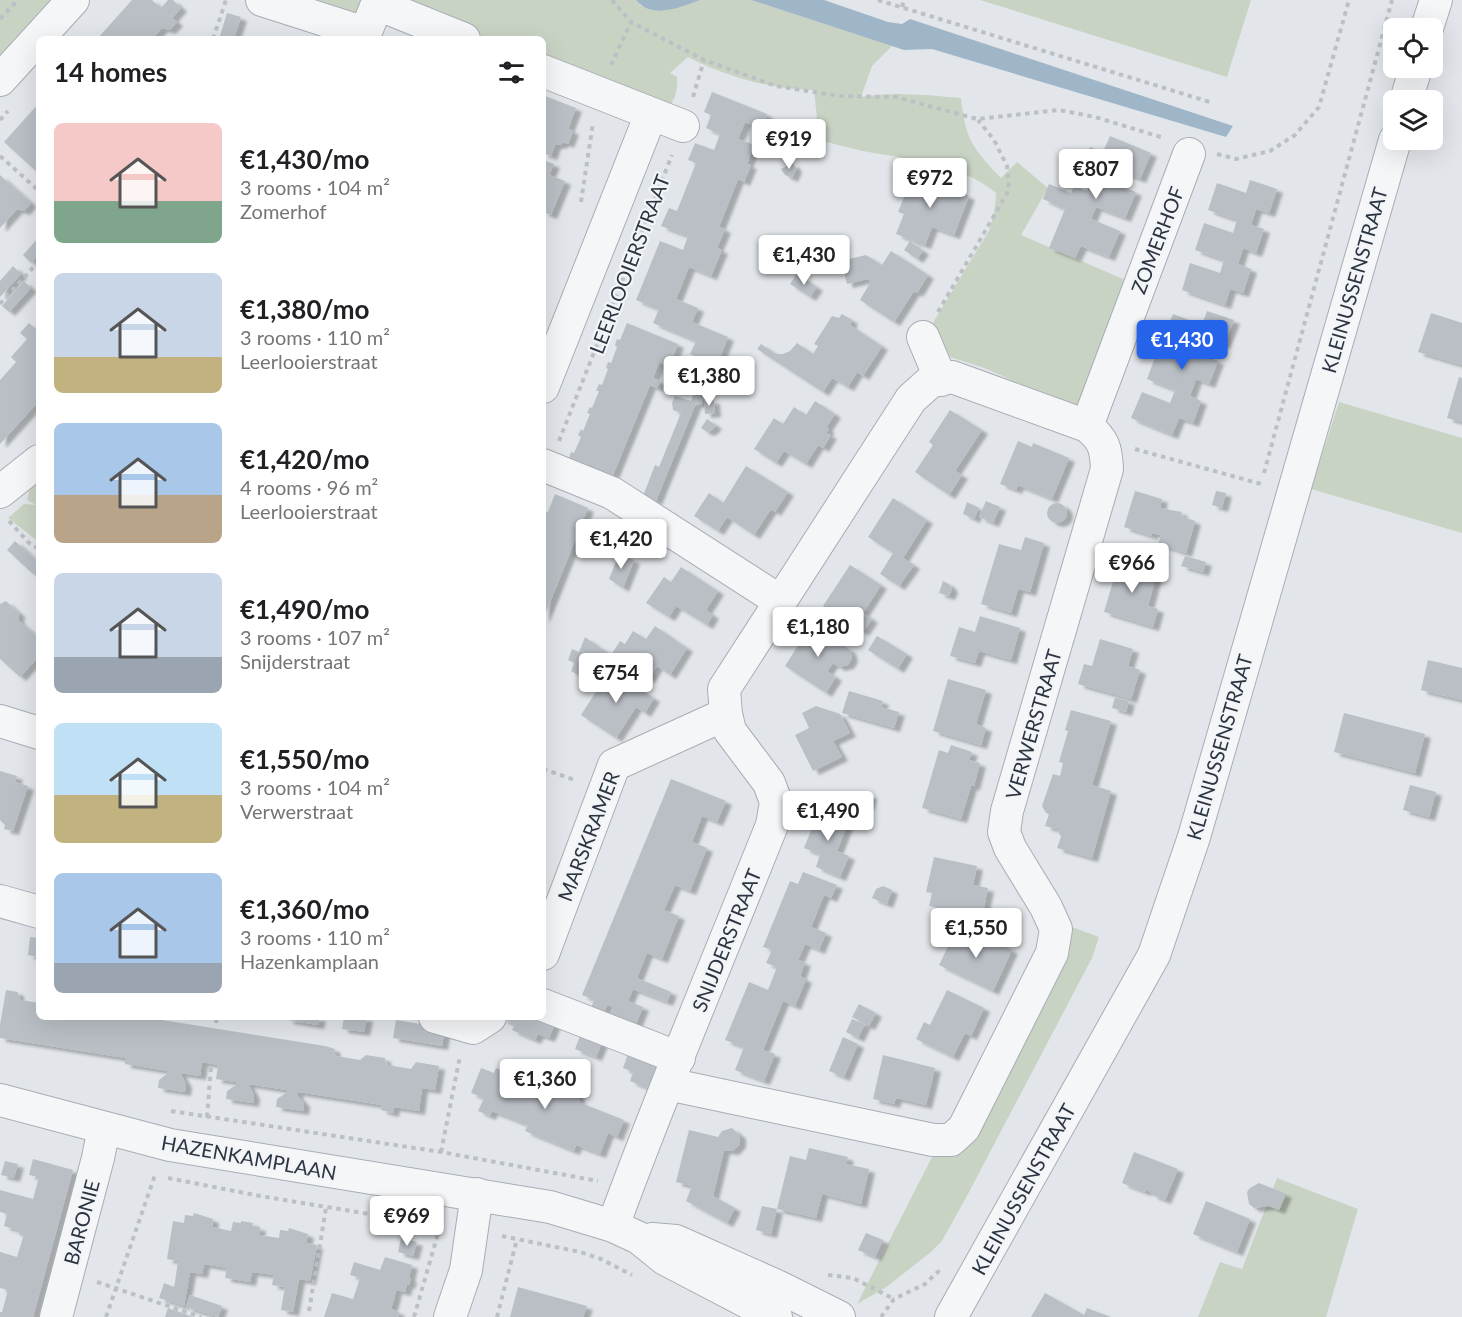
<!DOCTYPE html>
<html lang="en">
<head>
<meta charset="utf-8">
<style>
	:root { --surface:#fff; --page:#f2f2f2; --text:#202124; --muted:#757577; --accent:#2563eb }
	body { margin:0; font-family:Lato,sans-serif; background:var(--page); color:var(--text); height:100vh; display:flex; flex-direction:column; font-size:22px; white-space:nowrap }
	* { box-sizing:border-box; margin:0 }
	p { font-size:20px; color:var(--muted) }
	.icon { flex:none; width:33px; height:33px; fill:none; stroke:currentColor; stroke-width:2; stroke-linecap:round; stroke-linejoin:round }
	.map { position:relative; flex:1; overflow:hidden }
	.panel { position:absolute; left:36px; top:36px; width:510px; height:984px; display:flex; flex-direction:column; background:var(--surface); border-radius:9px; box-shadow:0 6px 24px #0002 }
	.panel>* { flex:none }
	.buttons { position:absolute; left:1383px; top:18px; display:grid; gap:12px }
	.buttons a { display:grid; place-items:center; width:60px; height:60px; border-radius:9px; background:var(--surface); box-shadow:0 6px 24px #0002; font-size:30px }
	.price { position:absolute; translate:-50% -51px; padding:0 14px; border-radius:6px; background:#fff; color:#222; font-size:20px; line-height:39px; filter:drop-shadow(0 2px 3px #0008) }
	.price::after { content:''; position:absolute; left:50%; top:36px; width:18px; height:14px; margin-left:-9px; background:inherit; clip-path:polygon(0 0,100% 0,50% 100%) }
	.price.active { background:var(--accent); color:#fff }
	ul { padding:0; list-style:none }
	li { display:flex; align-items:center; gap:18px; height:150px; padding:0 18px }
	li span { display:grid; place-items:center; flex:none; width:168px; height:120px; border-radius:9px; color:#555 }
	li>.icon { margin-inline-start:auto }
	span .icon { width:72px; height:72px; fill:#fffc; stroke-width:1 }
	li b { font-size:26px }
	h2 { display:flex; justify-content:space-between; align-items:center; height:72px; padding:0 18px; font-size:26px }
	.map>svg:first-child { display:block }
</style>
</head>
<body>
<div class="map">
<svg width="1462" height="1317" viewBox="0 0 1462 1317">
	<defs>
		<filter id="shadow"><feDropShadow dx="6" dy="4" stdDeviation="1.5" flood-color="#0004"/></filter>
	</defs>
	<rect width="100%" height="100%" fill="#e2e6ea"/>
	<!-- green -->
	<path fill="#c9d3c4" d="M0,0H52L0,57Z
		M302,0H636L641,6L691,3L700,0H751L892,46L872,66L861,97C895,91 927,95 961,98C965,139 973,149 1001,178L1017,162L1048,188L1021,235L1130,282L1078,409L984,368L935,352L929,337L934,321L990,229L995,207L996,193C963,164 905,159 863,151C845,147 827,142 809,137L817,119L814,90C771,89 726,77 688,57L670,73L677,77C678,99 672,104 657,118L543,79V39H437L381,15L372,23Z
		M980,0H1251L1227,77Z
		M1339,402L1462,438V533L1311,489Z
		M39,478V542L8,518L24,504L36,505L27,500L31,485Z
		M1053,920L1099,937L1092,958L968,1194L942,1241L931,1252L885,1288L857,1304Z
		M1277,1178L1358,1209L1326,1317H1198L1220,1262L1242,1269Z"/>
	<!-- water -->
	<path fill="#9fb6c8" d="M636,0H700C680,7 652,20 636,0Z
		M751,0H824L888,22L902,24L910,19L1233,126L1226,137L932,49L904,50Z"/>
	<!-- building -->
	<path fill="#babfc6" filter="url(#shadow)" d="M132,0H152L161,8L168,0H173L181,8L172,18L177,22L170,30L162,28L152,39H97Z
		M227,13L241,17L234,39H219Z
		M712,92L767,114L761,129L745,122L738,139L754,145L747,164L751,165L744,182L738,179L719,227L725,229L717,248L722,250L711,276L689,267L676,299L698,308L692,322L728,337L717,365L690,354L696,341L653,323L659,309L636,300L660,241L683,250L688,236L661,226L669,208L677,211L696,163L688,160L695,143L714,150L720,134L706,128L711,115L704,112Z
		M545,96L576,108L568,129L573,131L568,144L563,142L562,144L555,145L551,156L543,153V97Z
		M39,103V174L4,142Z
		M1110,136L1151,153L1140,179L1112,168L1107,181L1136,192L1125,218L1096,207L1091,219L1120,231L1109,257L1081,246L1075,258L1049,248L1065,209L1043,199L1049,184L1071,193L1074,186L1087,191L1094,176L1081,170L1090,147L1103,152Z
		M543,160L554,164L549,175L565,181L551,215L543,212Z
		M793,163L796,169L792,178L785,175L781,169Z
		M914,173L969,196L954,235L932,227L925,245L896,234L904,214L898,212Z
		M0,175L31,203L24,211L17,209L0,228Z
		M1250,180L1277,189L1269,213L1256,209L1251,225L1264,229L1256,253L1243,248L1238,264L1251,269L1243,293L1230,289L1225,305L1182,290L1190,263L1220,273L1224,260L1195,250L1204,223L1233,233L1237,220L1208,210L1217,183L1246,193Z
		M39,237V254L31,263L23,255Z
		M910,241L923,251L917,259L904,250Z
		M891,251L928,275L917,293L914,291L894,322L860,300L871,281L867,279L847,284L841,261L866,255L882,265Z
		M13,266L21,274L0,297V281Z
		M797,274L817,287L810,297L790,284Z
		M24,281L31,288L9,312L2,306Z
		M1207,311L1234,320L1224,345L1212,340L1206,356L1218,361L1209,384L1196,379L1190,396L1201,401L1193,423L1179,418L1172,435L1131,418L1142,392L1170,403L1175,390L1147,379L1157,352L1186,364L1191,352L1162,340L1173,314L1202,325Z
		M1431,313L1462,323V365L1418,352Z
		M842,314L852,320L850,325L882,346L863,376L857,372L848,387L832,378L823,392L757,349L761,344L776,354H783L790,351L797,343L813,354L818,346L814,344L832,316L839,318Z
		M29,323L36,329L39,326V401L0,444V380L16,362L11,357L27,339L20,333Z
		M627,323L678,344L669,367L659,362L653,378L660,381L657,388L650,385L613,475L569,458L571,452L574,453L581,437L578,435L581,429L583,431L590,414L587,413L590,407L592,408L599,391H596L599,384L602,385L608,369L606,368L608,362L611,363L617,347L615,345L617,339L620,340Z
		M1459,377L1462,378V422L1447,418Z
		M700,379L710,383L701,405L696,403L656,501L643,496L655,465L659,467L681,413L673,410L672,403L675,396L691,401Z
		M704,400H714L715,413L705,414Z
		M815,401L835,414L826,428L829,429L826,433L831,435L823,448L818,445L806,464L784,451L776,463L754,449L774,418L783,424L794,407L806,415Z
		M950,410L982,430L955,471L962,475L949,495L915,472L933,445L929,442Z
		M707,419L716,425L712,430L707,432L701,428Z
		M1018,441L1032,447L1033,443L1069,458L1052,499L1018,485L1016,490L1000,484Z
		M746,466L788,492L775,512L771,509L754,535L727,517L718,531L694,516L709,493L723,503Z
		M1135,491L1162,499L1160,508L1182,512L1181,516L1195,521L1186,553L1158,544L1161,535L1152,533V536L1124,527Z
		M1216,491L1226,493L1222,508L1212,505Z
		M555,494L588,508L543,620V511L548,512Z
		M893,498L927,520L903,558L914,565L899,586L880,574L893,553L868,537Z
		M986,501L1000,507L993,523L979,517Z
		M967,502L979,508L974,519L963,514Z
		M1047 513a10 10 0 1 1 20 0a10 10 0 1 1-20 0Z
		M1025,537L1044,543L1030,592L1018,589L1011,613L981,604L999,544L1021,550Z
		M15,541L39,563V567L33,574L7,550Z
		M619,554L634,560L623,588L609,579Z
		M1185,556L1206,562L1203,572L1181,566Z
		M1119,561L1157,572L1148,606L1158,609L1153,627L1104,612Z
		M850,565L881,585L863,613L872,619L863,632L823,606Z
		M681,567L718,591L706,610L713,615L707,625L676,606L669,617L646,603L664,577L671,582Z
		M943,581L949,584L952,589L949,596L939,593Z
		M6,601L20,614L18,616L19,621L39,638V656L20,677L0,659V604Z
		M980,616L1020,628L1011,660L979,651L975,663L950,656L959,627L975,632Z
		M811,625L850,650L852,658L848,665L839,667L833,663L827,671L836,677L826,693L785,666Z
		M655,626L687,648L670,675L657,666L649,679L615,657L605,672L590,662L581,677L571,671L574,663L568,660L572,649L579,652L585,637L611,655L620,641L625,644L633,631L646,639Z
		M877,636L907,654L898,669L868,650Z
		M1100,639L1133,649L1128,666L1140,670L1131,699L1078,684L1084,664L1092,666Z
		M1428,660L1462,668V700L1421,690Z
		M610,670L654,698L645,713L636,707L616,738L581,715Z
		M948,679L986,690L976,724L986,728L981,745L933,731Z
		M849,691L883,701L881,707L899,712L894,728L842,713Z
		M1115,697L1129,701L1126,712L1112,708Z
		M816,706L840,714L850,733L833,741L842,757L813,771L795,735L809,728L802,713Z
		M1071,710L1111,721L1092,785L1111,791L1092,858L1057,848L1061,837L1057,829L1045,826L1049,814L1046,813L1042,806L1053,774L1060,776L1063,763L1059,762L1068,731L1065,730Z
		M1344,713L1425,734L1415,773L1334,752Z
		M951,745L972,752L969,760L980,763L974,786H971L961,819L922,808L939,750L948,753Z
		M0,771L17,776L15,782L28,786L13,831L4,829L5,825L0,820Z
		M671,779L726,801L717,822L702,816L692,842L707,848L690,891L675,885L664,910L679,916L662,959L647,953L637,978L671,992L667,1002L633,989L628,1001L643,1007L634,1029L609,1018L613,1007L607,1005L604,1013L591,1008L594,1000L582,995Z
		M1410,785L1436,792L1429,817L1403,810Z
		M854,791L871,795L868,806L850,801Z
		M820,808L849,820L837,851L849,856L840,877L816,867L820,854L804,848Z
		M934,857L977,866L973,885L988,888L982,917L929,906L932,893L926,892Z
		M803,872L837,885L831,898L824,895L811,927L826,933L819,950L805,944L798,960L805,962L800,976L806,979L795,1006L783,1001L763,1050L775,1054L764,1081L735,1070L744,1047L725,1040L749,982L768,990L777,967L766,963L772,950L763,947L790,881L798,884Z
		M883,886L892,890L887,904L872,898L876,889Z
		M956,930L979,941L982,935L1012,950L993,991L939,965Z
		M30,937L39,938V957L28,955Z
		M6,990L18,992V996L21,1000L39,1003V1017H127L144,1020L147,1017H156V1019L325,1046L335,1049L334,1053L337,1056L360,1060L366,1055L385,1058V1061L388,1065L411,1069L416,1062L439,1066L435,1090L422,1088L419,1111L394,1107L393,1113L381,1110L382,1105L298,1092L297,1095L304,1103L303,1111L276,1107L277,1099L286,1093V1090L255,1085L248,1084L254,1095L253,1103L226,1099L227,1091L236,1085V1082L216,1079L218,1065L202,1062L200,1076L180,1073L186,1084L185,1092L158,1088L159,1080L167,1074L168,1071L125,1064V1058L0,1038V1025Z
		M947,990L984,1008L971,1036L965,1033L953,1057L916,1039L924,1022L930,1025Z
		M859,1004L876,1013L869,1026L852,1017Z
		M288,1017H320L318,1025L287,1020Z
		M344,1017H367L364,1032L342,1029Z
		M502,1017H543L556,1021L549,1038L538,1034L535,1040L512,1030L515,1024L501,1019Z
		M852,1019L865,1024L858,1038L846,1032Z
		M396,1020L445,1028L442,1046L393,1038Z
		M582,1031L603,1040L596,1057L575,1049Z
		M843,1037L858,1044L844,1077L829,1071Z
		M629,1051L658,1063L648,1088L630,1081L633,1072L623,1068Z
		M883,1055L935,1068L926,1105L896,1098L894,1104L873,1099Z
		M481,1068L494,1073L496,1068L508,1073L513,1069L532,1076L531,1080L533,1084L542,1088L554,1092L559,1090L560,1087L579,1094L578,1098L581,1103L624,1120L617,1137L608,1133L600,1154L576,1145L574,1151L525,1131L528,1125L492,1111L490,1116L478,1111L484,1098L471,1093Z
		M732,1128L740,1135V1144L733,1151L724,1150L713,1196L735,1208L727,1223L686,1201L692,1186L676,1182L689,1130L718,1137L722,1131Z
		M809,1148L848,1157L846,1164L869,1169L861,1204L822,1194L816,1218L777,1209L790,1156L806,1160Z
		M1134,1152L1178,1169L1165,1200L1152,1195V1193L1146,1190L1145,1192L1122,1183Z
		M33,1159L73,1170L33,1317H0V1312H2L8,1290L0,1288V1252L17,1257L24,1234L14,1231V1229L4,1226L7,1214L0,1212V1190L33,1199L39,1177L29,1175Z
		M5,1161L18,1164L14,1178L1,1175Z
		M1259,1183L1286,1194L1279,1210L1269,1206L1254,1208L1249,1204L1247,1192L1250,1188Z
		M1206,1201L1250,1219L1237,1252L1193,1234Z
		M762,1206L777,1209L771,1234L756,1230Z
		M194,1213L213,1219L212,1227L231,1231L233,1222L241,1223V1221L253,1223L252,1226L260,1227L259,1235L279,1238L280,1230L288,1231L289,1228L308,1234L306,1243L317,1245L310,1281L299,1279L293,1312L281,1310L285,1287L272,1285L274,1275L252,1272L250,1282L238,1280L225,1278L227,1268L204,1264L202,1274L190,1272L184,1306L159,1298L164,1283L174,1287L175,1282L178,1261L167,1259L173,1221L184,1223L185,1215L193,1216Z
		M866,1233L883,1240L875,1257L858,1250Z
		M401,1238L417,1242L413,1256L398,1252Z
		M385,1257L412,1265L409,1278L411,1279L409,1285L407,1284L405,1292L396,1290L394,1299L391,1309L399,1312L398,1317H324L332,1293L353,1299L360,1278L350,1275L354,1262L380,1270Z
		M518,1287L587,1306L583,1317H510Z
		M1045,1293L1084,1315L1087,1308L1111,1317H1031Z
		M190,1295L222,1306L218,1317L186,1307Z
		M168,1308L193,1317H165Z"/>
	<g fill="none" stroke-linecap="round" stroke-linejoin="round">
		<!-- minor casing -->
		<g stroke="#a7adb4" stroke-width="34">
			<path id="minor" d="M262,0L365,33
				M1427,28L1436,0
				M363,39L377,4L464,39
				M543,71L683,126
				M0,80L73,0
				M1406,100L1416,68
				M923,337L941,380
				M543,387L651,114
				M1087,426L1189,154
				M543,465L612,493L780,601
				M0,492L39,461
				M0,721L39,733
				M0,901L39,912
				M543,954L614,765L726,714
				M543,1005L679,1058
				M435,1017L473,1028L490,1017
				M0,1100L170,1145L550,1207L613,1226L639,1238L665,1259L776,1317
				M613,1226C662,1091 719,958 772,825L776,802L769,783L730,731L726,714L724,689L911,399L930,382L952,377L1087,426C1104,440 1106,448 1107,469L1007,811L1004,832L1010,848L1046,907L1056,929L1052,953L964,1128L951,1140H933L668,1084
				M652,1239L676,1241L779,1287L839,1317
				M56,1317L98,1158L104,1128
				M450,1317L466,1270L477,1194
				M951,1317L1154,955L1194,837L1395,140"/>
		</g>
		<!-- path -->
		<path stroke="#bcc0c5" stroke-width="4" stroke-dasharray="4.5 4.5" stroke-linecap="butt" d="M612,0L631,22L704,60L776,86L839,96L896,97L977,119L1059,110L1095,117L1164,138
			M878,0L1213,103
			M902,7L904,0
			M0,19L18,0
			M213,39L226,0
			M611,65L631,22
			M693,97L704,60
			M0,120L8,111
			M1217,154L1236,159L1270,151L1295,135L1319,107L1349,0
			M0,156L39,191
			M581,202L593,123
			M0,304L39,261
			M938,312L1009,190L1007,166L994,140L978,120
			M559,441L672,155
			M1135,449L1261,484
			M1264,473L1392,0
			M9,521L29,543L39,549
			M543,769L575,780
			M216,1023L217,1017
			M171,1111L441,1152L598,1181
			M207,1117L211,1067
			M441,1152L460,1056
			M168,1178L260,1196L442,1226
			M502,1236L580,1252L601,1259L632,1275
			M828,1275L853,1278L894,1299
			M97,1282L201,1317
			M309,1311L326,1208
			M106,1317L155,1175
			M414,1317L439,1230
			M497,1317L517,1239
			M881,1317L894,1299L925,1284L942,1268"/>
		<!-- minor -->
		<use href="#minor" stroke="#f5f6f8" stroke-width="32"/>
	</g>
	<g text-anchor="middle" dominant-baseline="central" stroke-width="4.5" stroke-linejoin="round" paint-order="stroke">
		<!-- street labels -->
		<g font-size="20" fill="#2b3541" stroke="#f2f4f7">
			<text transform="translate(1157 240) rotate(-69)">ZOMERHOF</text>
			<text transform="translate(629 264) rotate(-69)">LEERLOOIERSTRAAT</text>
			<text transform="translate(1354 280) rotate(-74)">KLEINUSSENSTRAAT</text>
			<text transform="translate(1033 724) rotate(-74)">VERWERSTRAAT</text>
			<text transform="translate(1219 747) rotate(-74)">KLEINUSSENSTRAAT</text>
			<text transform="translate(588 836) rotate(-69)">MARSKRAMER</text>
			<text transform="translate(726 940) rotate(-68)">SNIJDERSTRAAT</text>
			<text transform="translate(249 1157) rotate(10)">HAZENKAMPLAAN</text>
			<text transform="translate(1023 1189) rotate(-61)">KLEINUSSENSTRAAT</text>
			<text transform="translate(81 1222) rotate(-75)">BARONIE</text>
		</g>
	</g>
</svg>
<div class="buttons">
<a><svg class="icon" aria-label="locate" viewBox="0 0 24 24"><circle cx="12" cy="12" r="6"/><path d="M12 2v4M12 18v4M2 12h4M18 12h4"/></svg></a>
<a><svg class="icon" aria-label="layers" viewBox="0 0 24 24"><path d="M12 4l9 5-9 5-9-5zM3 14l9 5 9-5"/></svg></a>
</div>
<b class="price" style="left:789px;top:170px">€919</b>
<b class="price" style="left:1096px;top:200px">€807</b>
<b class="price" style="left:930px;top:209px">€972</b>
<b class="price" style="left:804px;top:286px">€1,430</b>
<b class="price active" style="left:1182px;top:371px">€1,430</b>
<b class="price" style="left:709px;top:407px">€1,380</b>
<b class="price" style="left:621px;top:570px">€1,420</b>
<b class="price" style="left:1132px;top:594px">€966</b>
<b class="price" style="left:818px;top:658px">€1,180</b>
<b class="price" style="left:616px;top:704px">€754</b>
<b class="price" style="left:828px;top:842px">€1,490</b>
<b class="price" style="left:976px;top:959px">€1,550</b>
<b class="price" style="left:545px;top:1110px">€1,360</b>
<b class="price" style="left:407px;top:1247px">€969</b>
<section class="panel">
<h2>14 homes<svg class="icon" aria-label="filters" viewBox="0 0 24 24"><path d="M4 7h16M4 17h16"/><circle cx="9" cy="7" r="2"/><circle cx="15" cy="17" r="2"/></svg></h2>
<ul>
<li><span style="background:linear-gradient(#f6c9c9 65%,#7fa58c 0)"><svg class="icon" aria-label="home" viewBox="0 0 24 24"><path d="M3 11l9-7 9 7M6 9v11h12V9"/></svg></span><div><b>€1,430/mo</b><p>3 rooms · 104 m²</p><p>Zomerhof</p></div></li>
<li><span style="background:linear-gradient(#c9d6e8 70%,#c2b280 0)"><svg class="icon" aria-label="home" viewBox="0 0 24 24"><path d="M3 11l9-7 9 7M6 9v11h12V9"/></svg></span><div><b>€1,380/mo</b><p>3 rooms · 110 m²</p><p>Leerlooierstraat</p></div></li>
<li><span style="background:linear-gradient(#a9c7e8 60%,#b9a48a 0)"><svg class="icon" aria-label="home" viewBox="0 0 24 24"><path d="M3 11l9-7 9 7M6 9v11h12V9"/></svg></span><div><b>€1,420/mo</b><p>4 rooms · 96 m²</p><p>Leerlooierstraat</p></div></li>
<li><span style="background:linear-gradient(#c9d6e8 70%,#9aa5b1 0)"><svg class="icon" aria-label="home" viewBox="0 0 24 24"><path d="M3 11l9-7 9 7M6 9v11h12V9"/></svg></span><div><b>€1,490/mo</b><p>3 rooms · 107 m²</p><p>Snijderstraat</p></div></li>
<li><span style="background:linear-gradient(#bfe0f5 60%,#c2b280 0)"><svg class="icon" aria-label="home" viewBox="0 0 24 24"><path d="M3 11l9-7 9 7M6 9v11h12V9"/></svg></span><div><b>€1,550/mo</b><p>3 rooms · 104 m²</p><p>Verwerstraat</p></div></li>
<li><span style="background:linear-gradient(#a9c7e8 75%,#9aa5b1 0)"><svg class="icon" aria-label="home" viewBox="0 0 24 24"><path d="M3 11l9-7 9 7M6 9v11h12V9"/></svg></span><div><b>€1,360/mo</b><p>3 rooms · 110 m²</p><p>Hazenkamplaan</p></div></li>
</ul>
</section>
</div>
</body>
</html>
